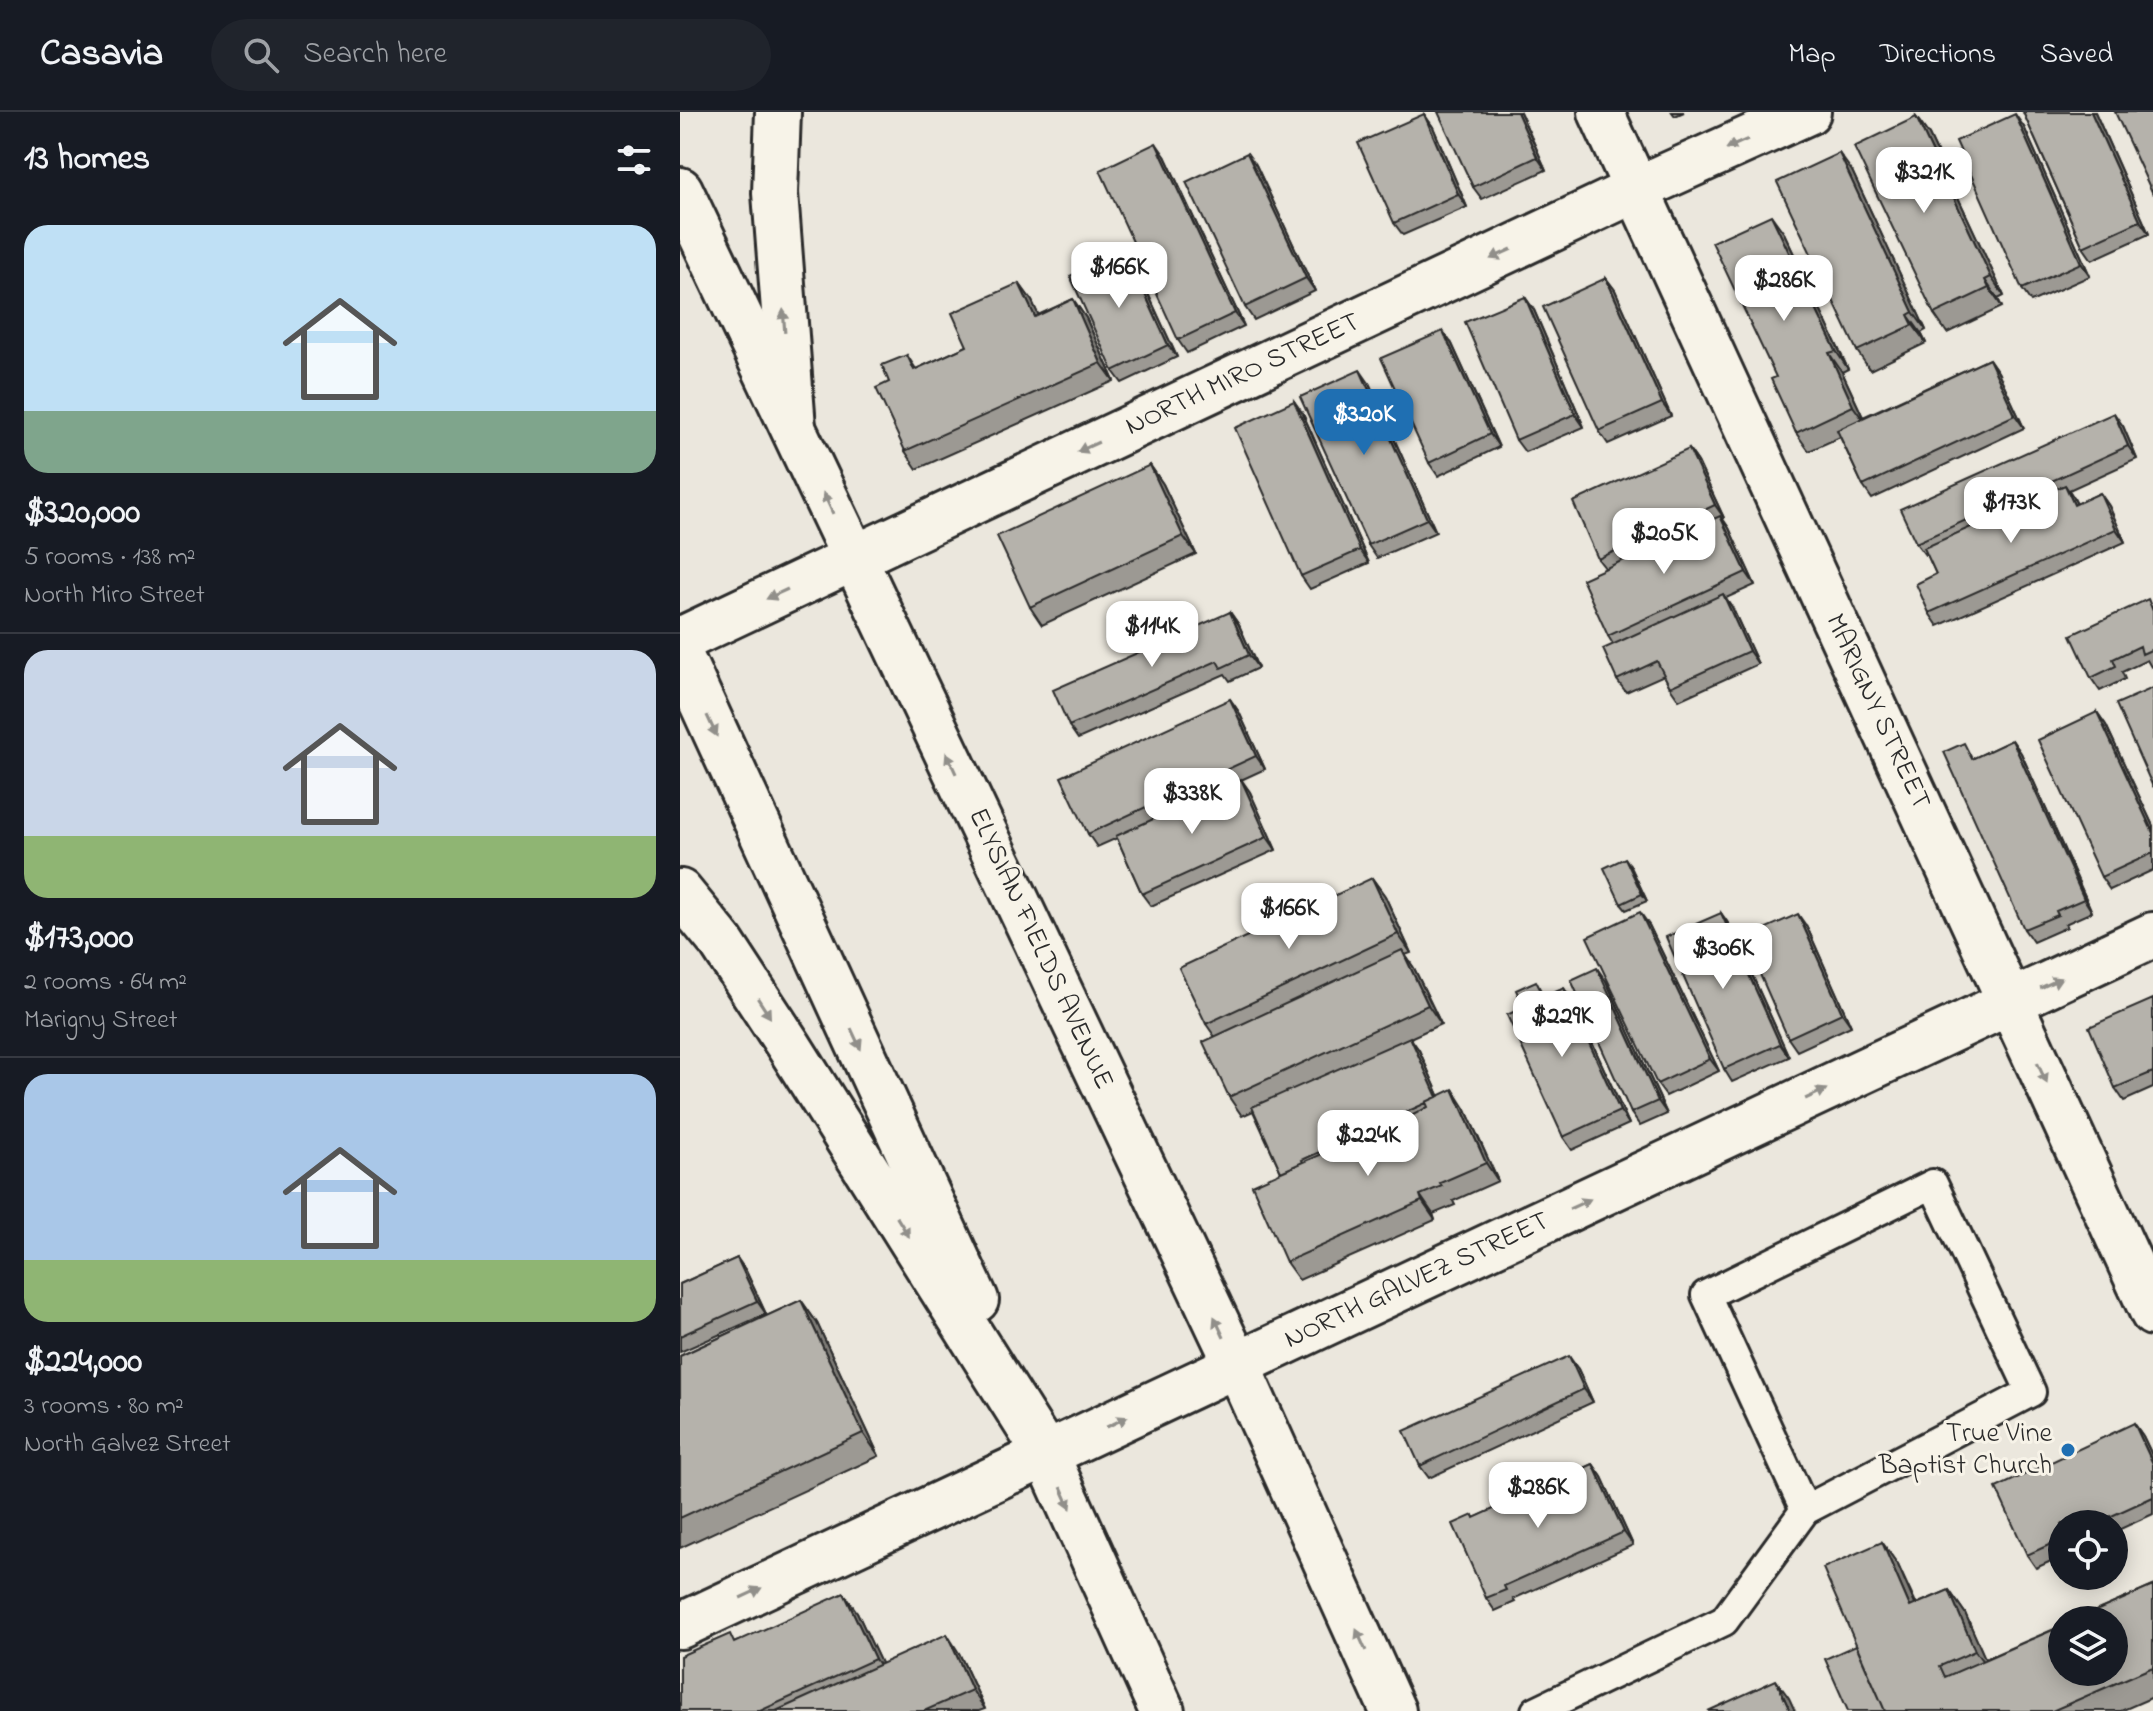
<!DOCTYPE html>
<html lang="en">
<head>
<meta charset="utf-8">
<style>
	:root { --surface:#171b24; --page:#20242c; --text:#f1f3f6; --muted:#9ea1a6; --line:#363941; --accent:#1f6fb2 }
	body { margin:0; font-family:"Indie Flower",sans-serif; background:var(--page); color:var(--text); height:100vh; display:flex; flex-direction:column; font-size:30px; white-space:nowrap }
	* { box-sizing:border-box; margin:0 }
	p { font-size:26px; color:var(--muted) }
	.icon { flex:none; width:44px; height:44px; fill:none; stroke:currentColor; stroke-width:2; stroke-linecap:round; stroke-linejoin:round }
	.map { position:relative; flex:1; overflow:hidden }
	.panel { display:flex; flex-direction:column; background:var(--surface); width:680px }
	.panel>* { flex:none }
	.tools { position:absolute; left:1368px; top:1398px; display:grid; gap:16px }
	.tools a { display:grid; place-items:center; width:80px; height:80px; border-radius:50%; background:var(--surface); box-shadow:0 4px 20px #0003; font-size:40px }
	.price { position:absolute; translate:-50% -68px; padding:0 18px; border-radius:16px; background:#fff; color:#222; font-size:26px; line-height:52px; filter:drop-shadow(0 2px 4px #0008) }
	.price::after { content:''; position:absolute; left:50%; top:48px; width:24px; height:18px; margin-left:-12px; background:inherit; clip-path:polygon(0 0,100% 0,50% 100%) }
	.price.on { background:var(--accent); color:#fff }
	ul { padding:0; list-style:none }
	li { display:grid; align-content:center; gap:16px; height:424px; padding:0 24px }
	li+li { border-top:2px solid var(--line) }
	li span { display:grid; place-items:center; height:248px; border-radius:24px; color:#555 }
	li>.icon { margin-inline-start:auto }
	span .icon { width:144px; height:144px; fill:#fffc; stroke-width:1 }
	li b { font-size:34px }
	h2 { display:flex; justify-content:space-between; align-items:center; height:96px; padding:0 24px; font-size:34px }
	header { display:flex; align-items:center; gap:48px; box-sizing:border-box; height:112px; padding:0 40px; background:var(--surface); border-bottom:2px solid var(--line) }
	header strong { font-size:38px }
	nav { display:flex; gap:44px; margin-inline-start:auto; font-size:28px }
	.search { width:560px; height:72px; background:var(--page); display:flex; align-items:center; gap:20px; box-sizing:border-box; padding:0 28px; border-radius:44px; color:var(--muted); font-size:30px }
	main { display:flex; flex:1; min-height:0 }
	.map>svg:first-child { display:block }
</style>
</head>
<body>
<header>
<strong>Casavia</strong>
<div class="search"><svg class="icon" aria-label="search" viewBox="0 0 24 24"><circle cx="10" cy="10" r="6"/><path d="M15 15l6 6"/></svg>Search here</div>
<nav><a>Map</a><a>Directions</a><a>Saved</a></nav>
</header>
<main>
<section class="panel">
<h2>13 homes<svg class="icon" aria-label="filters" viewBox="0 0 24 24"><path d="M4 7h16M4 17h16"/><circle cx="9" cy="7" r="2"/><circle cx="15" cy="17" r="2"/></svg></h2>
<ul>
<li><span style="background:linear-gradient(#bfe0f5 75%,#7fa58c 0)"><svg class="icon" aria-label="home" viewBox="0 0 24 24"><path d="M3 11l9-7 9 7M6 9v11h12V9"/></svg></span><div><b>$320,000</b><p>5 rooms · 138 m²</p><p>North Miro Street</p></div></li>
<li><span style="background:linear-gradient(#c9d6e8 75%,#8fb573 0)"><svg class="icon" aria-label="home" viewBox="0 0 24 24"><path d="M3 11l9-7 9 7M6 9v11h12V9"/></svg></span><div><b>$173,000</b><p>2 rooms · 64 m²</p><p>Marigny Street</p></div></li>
<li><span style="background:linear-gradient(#a9c7e8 75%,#8fb573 0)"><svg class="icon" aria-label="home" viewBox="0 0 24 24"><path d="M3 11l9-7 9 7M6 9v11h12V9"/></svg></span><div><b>$224,000</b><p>3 rooms · 80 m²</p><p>North Galvez Street</p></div></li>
</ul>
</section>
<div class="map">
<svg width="1473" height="1599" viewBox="0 0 1473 1599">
	<rect width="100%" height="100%" fill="#ebe7dd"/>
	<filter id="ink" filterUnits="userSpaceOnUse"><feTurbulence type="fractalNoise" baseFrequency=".0125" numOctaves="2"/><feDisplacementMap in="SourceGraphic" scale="16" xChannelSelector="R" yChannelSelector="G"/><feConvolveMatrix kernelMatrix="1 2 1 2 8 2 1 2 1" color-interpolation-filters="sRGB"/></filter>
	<g filter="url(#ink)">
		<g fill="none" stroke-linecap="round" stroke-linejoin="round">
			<!-- lane casing -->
			<g stroke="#2b2b2b" stroke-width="34">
				<path id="lane" d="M856,1599L1044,1509L1125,1398L1351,1280L1253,1072L1026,1183L1125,1398"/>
			</g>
			<!-- street casing -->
			<g stroke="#2b2b2b" stroke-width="50">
				<path id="street" d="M921,0L1473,1201"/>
			</g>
			<!-- secondary casing -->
			<g stroke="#2b2b2b" stroke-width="50">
				<path id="secondary" d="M0,78L557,1253L713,1599
					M0,528L957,77L1128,0
					M0,543L296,1188
					M0,780L41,830L109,934L367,1344L482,1599
					M0,1514L1473,823"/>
			</g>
			<!-- highway casing -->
			<g stroke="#2b2b2b" stroke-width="50">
				<path id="highway" d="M98,0L95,81L113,315"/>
			</g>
			<!-- lane -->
			<use href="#lane" stroke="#f7f3e8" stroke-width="28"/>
			<!-- street -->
			<use href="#street" stroke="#f7f3e8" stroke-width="44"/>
			<!-- secondary -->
			<use href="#secondary" stroke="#f7f3e8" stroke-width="44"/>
			<!-- highway -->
			<use href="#highway" stroke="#f7f3e8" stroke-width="44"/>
		</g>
		<!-- wall -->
		<path fill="#9c9993" stroke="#2b2b2b" stroke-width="2" d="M840,0L866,58L802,87L793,75Z
			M992,0H1004L995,4Z
			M1343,0H1415L1469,122L1412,148L1403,135Z
			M744,2L753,15L787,95L723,123L714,111Z
			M1236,5L1249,23L1324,184L1318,187L1322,195L1267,221L1254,202Z
			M1344,15L1410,164L1351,190L1342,177Z
			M485,44L564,214L507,241L498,228Z
			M576,53L635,179L574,208L565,195Z
			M1172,59L1246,218L1241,221L1246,231L1190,258L1177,239Z
			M1104,121L1168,257L1162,260L1183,305L1309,247L1318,260L1344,316L1192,387L1183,374L1160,325L1129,339L1116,321L1096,265Z
			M445,138L454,151L497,245L442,271L433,259Z
			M926,166L935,178L991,304L928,332L919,319Z
			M339,171L352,189L358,203L393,187L406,206L434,269L237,357L225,339L209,270L227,243L236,257L287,234Z
			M845,185L854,198L904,315L845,340L836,328Z
			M772,232L819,335L758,364L749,351Z
			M689,271L756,420L697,446L688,433Z
			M614,289L623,302L689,451L630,477L621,464Z
			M1443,314L1457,347L1389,378L1397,392L1420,381L1429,394L1445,430L1258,514L1249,501L1256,462L1247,442L1245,443L1236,431Z
			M1009,337L1018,350L1044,406L1043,407L1049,416L1075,473L1046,486L1052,495L1078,552L999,588L990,575L984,563L946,580L937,568L933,532L928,524L925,456L918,447Z
			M470,353L483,372L516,442L362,513L350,495Z
			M1473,495V554L1471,555L1467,548L1442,560L1445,567L1420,579L1411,566Z
			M550,500L559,513L578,556L550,569L545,562L398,627L389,614Z
			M550,587L559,600L585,657L561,668L570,680L596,738L471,794L462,782L437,726L417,735L408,722Z
			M1417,600L1426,613L1473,714V758L1430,778L1421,765Z
			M1332,628L1341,641L1412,800L1385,812L1387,815L1353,830L1344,817L1294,646Z
			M950,753L967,789L946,798L941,792Z
			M692,766L705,784L731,841L725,843L734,856L761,912L730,926L739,938L759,983L785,996L818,1069L773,1089L775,1093L753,1102L755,1108L619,1168L606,1150L601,1060L573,999L562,1004L549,985L535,925L526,912Z
			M1041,801L1050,814L1109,945L1052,970L1044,957Z
			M969,813L1039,959L986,984L977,972Z
			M1127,815L1171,914L1117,939L1108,926Z
			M926,869L987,1002L960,1014L951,1001Z
			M866,884L893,889L949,1012L892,1038L883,1025L844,895Z
			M1473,887V976L1444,989L1435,976Z
			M57,1146L66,1159L86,1202L0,1240V1172Z
			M121,1188L137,1211L199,1344L0,1436V1244Z
			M898,1257L913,1290L749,1366L740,1354Z
			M1454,1311L1463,1324L1473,1345V1402L1434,1420V1412H1382V1444L1356,1456L1347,1443Z
			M913,1352L922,1365L953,1433L833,1487L835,1490L815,1499L806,1486L794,1406Z
			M1202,1430L1218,1453L1236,1492L1269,1478L1285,1501L1305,1547L1473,1474V1585L1441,1599H1168L1176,1533Z
			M177,1500L201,1552L279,1541L305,1597L299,1599H0L56,1530Z"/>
		<!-- shaded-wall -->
		<path fill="#7f7d78" stroke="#2b2b2b" stroke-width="2" d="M837,0H840L866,58L857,45Z
			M1411,0H1415L1469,122L1460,109Z
			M744,2L753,15L787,95L778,82Z
			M1335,2L1344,15L1410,164L1401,151Z
			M1236,5L1249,23L1324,184L1311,165Z
			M476,31L485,44L564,214L555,201Z
			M567,41L576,53L635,179L626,166Z
			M1159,41L1172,59L1246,218L1233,200Z
			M1091,103L1104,121L1168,257L1156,239Z
			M445,138L454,151L497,245L488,233Z
			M926,166L935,178L991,304L982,291Z
			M1305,168L1318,187L1322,195L1309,176Z
			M339,171L352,189L368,223L355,205Z
			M845,185L854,198L904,315L895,302Z
			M393,187L406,206L434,269L421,251Z
			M1228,203L1241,221L1246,231L1233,213Z
			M763,219L772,232L819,335L810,322Z
			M1149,241L1162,260L1186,312L1173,294Z
			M1309,247L1318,260L1344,316L1335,303Z
			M680,258L689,271L756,420L747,407Z
			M614,289L623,302L689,451L680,438Z
			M1434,301L1443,314L1457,347L1448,334Z
			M1009,337L1018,350L1044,406L1035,393Z
			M470,353L483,372L516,442L503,424Z
			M1385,373L1394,386L1403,406L1394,393Z
			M1420,381L1429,394L1445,430L1436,417Z
			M1040,404L1049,416L1075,473L1066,460Z
			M1043,482L1052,495L1078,552L1069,539Z
			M550,500L559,513L578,556L569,543Z
			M550,587L559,600L585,657L576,644Z
			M1417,600L1426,613L1473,714V721Z
			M1332,628L1341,641L1412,800L1404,787Z
			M561,667L570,680L596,738L587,725Z
			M945,746L950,753L967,789L962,782Z
			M692,766L705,784L731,841L718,822Z
			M960,800L969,813L1039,959L1030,947Z
			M1041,801L1050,814L1109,945L1100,932Z
			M1118,802L1127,815L1171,914L1162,901Z
			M722,838L734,856L761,912L748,893Z
			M917,856L926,869L987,1002L978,989Z
			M884,876L893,889L949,1012L940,999Z
			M730,925L739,938L766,999L757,986Z
			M773,977L785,996L818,1069L806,1051Z
			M740,1083L753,1102L755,1108L742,1089Z
			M57,1146L66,1159L86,1202L77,1189Z
			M121,1188L137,1211L199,1344L183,1321Z
			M889,1244L898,1257L913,1290L904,1277Z
			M1454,1311L1463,1324L1473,1345V1352Z
			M913,1352L922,1365L953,1433L944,1420Z
			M1202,1430L1218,1453L1246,1518L1230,1495Z
			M1269,1478L1285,1501L1312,1562L1295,1539Z
			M164,1481L177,1500L208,1566L195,1547Z
			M267,1522L279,1541L305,1597L292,1578Z
			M1096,1568L1109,1586L1115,1599H1110Z"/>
		<!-- building -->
		<path fill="#b5b2ab" stroke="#2b2b2b" stroke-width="2" d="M758,0H837L857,45L793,75Z
			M1343,0H1411L1460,109L1403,135Z
			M1435,0H1473V82Z
			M744,2L778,82L714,111L678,31Z
			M1335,2L1401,151L1342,177L1276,29Z
			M1236,5L1311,165L1305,168L1309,176L1254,202L1174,35Z
			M476,31L555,201L498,228L420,58Z
			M567,41L626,166L565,195L506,70Z
			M1159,41L1233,200L1228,203L1233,213L1177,239L1097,70Z
			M1091,103L1156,239L1149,241L1173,294L1116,321L1091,267L1096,265L1032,130Z
			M445,138L488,233L433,259L390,164Z
			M926,166L982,291L919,319L863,195Z
			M339,171L355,205L393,187L421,251L225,339L196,276L209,270L202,253L227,243L234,258L287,234L272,201Z
			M845,185L895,302L836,328L785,210Z
			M763,219L810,322L749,351L701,246Z
			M1309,247L1335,303L1183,374L1157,318Z
			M680,258L747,407L688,433L620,285Z
			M614,289L680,438L621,464L555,316Z
			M1434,301L1448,334L1236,431L1220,397Z
			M1009,337L1035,393L918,447L893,390Z
			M470,353L503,424L350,495L317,424Z
			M1385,373L1394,393L1420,381L1436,417L1249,501L1236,472L1256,462L1244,436Z
			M1040,404L1066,460L928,524L902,467Z
			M1043,482L1069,539L990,575L977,549L937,568L923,537Z
			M1468,487L1473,499V537L1462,542L1460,534L1433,547L1436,554L1411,566L1391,523Z
			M550,500L569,543L541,556L537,549L389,614L373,578Z
			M1473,576V675L1436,592Z
			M550,587L576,644L408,722L381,665Z
			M1417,600L1473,721V741L1421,765L1358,628Z
			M1332,628L1404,787L1376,799L1378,803L1344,817L1264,640L1284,631L1292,647Z
			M561,667L587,725L462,782L436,724Z
			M945,746L962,782L941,792L924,756Z
			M692,766L718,822L526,912L499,856Z
			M960,800L1030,947L977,972L907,825Z
			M1041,801L1100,932L1044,957L986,825Z
			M1118,802L1162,901L1108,926L1064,826Z
			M722,838L748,893L549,985L523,930Z
			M917,856L978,989L951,1001L891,868Z
			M856,869L864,885L884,876L940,999L883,1025L827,903L844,895L836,878Z
			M1473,887V960L1435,976L1409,915Z
			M730,925L757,985L746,990V991L622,1048L623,1050L601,1060L572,995Z
			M773,977L806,1051L760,1071L762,1074L740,1083L742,1089L606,1150L572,1073L708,1013L709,1016L748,995L746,990Z
			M57,1146L77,1189L0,1224V1172Z
			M121,1188L183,1321L0,1406V1244Z
			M889,1244L904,1277L740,1354L724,1319Z
			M1454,1311L1473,1352V1385L1414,1412H1382V1427L1347,1443L1316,1376Z
			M913,1352L944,1420L824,1474L826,1478L806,1486L773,1412L793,1403L794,1406Z
			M1202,1430L1230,1495L1269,1478L1295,1539L1260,1554L1265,1565L1382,1514V1560H1434V1508H1395L1473,1474V1555L1372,1599H1205L1143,1456Z
			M164,1481L195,1547L80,1599H0V1544L50,1522L54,1531Z
			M267,1522L292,1578L244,1599H96Z
			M1176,1533L1205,1599H1168L1145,1547Z
			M1096,1568L1110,1599H1028Z"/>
		<!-- one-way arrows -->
		<defs><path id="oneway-solid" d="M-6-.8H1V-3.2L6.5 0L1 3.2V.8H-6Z" transform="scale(2)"/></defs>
		<g fill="#918f8a">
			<use href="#oneway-solid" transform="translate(1057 32) rotate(156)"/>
			<use href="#oneway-solid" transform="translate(821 142) rotate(155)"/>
			<use href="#oneway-solid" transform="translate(104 209) rotate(-94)"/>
			<use href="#oneway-solid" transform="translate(408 335) rotate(155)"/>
			<use href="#oneway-solid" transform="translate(148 391) rotate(-115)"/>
			<use href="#oneway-solid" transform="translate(97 482) rotate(155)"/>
			<use href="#oneway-solid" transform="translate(32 614) rotate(65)"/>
			<use href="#oneway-solid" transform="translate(271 651) rotate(-115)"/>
			<use href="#oneway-solid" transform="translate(1371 871) rotate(-25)"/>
			<use href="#oneway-solid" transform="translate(84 896) rotate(57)"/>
			<use href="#oneway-solid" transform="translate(176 927) rotate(65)"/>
			<use href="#oneway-solid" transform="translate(1362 961) rotate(65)"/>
			<use href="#oneway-solid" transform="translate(1136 982) rotate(-25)"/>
			<use href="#oneway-solid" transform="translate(900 1092) rotate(-25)"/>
			<use href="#oneway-solid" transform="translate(223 1115) rotate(58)"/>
			<use href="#oneway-solid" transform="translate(539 1215) rotate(-115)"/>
			<use href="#oneway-solid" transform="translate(437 1310) rotate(-26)"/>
			<use href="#oneway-solid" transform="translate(386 1386) rotate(66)"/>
			<use href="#oneway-solid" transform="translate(71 1481) rotate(-25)"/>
			<use href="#oneway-solid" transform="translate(681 1528) rotate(-114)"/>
		</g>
	</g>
	<!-- markers -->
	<circle fill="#1f6fb2" stroke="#f7f3e8" stroke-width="3" cx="1388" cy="1338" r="8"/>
	<g text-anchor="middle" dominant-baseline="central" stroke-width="6" stroke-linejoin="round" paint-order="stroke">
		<!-- street labels -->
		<g font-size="28" fill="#2b2b2b" stroke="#f7f3e8">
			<text transform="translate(563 263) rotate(-25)">NORTH MIRO STREET</text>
			<text transform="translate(1197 600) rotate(65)">MARIGNY STREET</text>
			<text transform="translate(360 837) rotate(65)">ELYSIAN FIELDS AVENUE</text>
			<text transform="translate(737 1169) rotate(-25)">NORTH GALVEZ STREET</text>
		</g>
		<!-- poi labels -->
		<g font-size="28" fill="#2b2b2b" stroke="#f7f3e8" text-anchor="end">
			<text x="1372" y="1322">True Vine<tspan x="1372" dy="32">Baptist Church</tspan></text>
		</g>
	</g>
</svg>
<div class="tools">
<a><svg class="icon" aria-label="locate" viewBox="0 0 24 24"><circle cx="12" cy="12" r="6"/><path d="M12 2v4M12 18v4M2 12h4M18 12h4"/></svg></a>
<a><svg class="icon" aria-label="layers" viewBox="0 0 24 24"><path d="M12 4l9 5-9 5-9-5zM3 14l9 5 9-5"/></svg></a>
</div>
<b class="price" style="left:1244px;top:103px">$321K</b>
<b class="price" style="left:439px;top:198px">$166K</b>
<b class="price" style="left:1104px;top:211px">$286K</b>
<b class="price on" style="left:684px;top:345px">$320K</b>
<b class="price" style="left:1331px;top:433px">$173K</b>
<b class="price" style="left:984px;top:464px">$205K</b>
<b class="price" style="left:472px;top:557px">$114K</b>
<b class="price" style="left:512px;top:724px">$338K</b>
<b class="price" style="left:609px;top:839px">$166K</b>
<b class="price" style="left:1043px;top:879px">$306K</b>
<b class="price" style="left:882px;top:947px">$229K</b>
<b class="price" style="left:688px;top:1066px">$224K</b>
<b class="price" style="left:858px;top:1418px">$286K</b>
</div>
</main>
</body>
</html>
